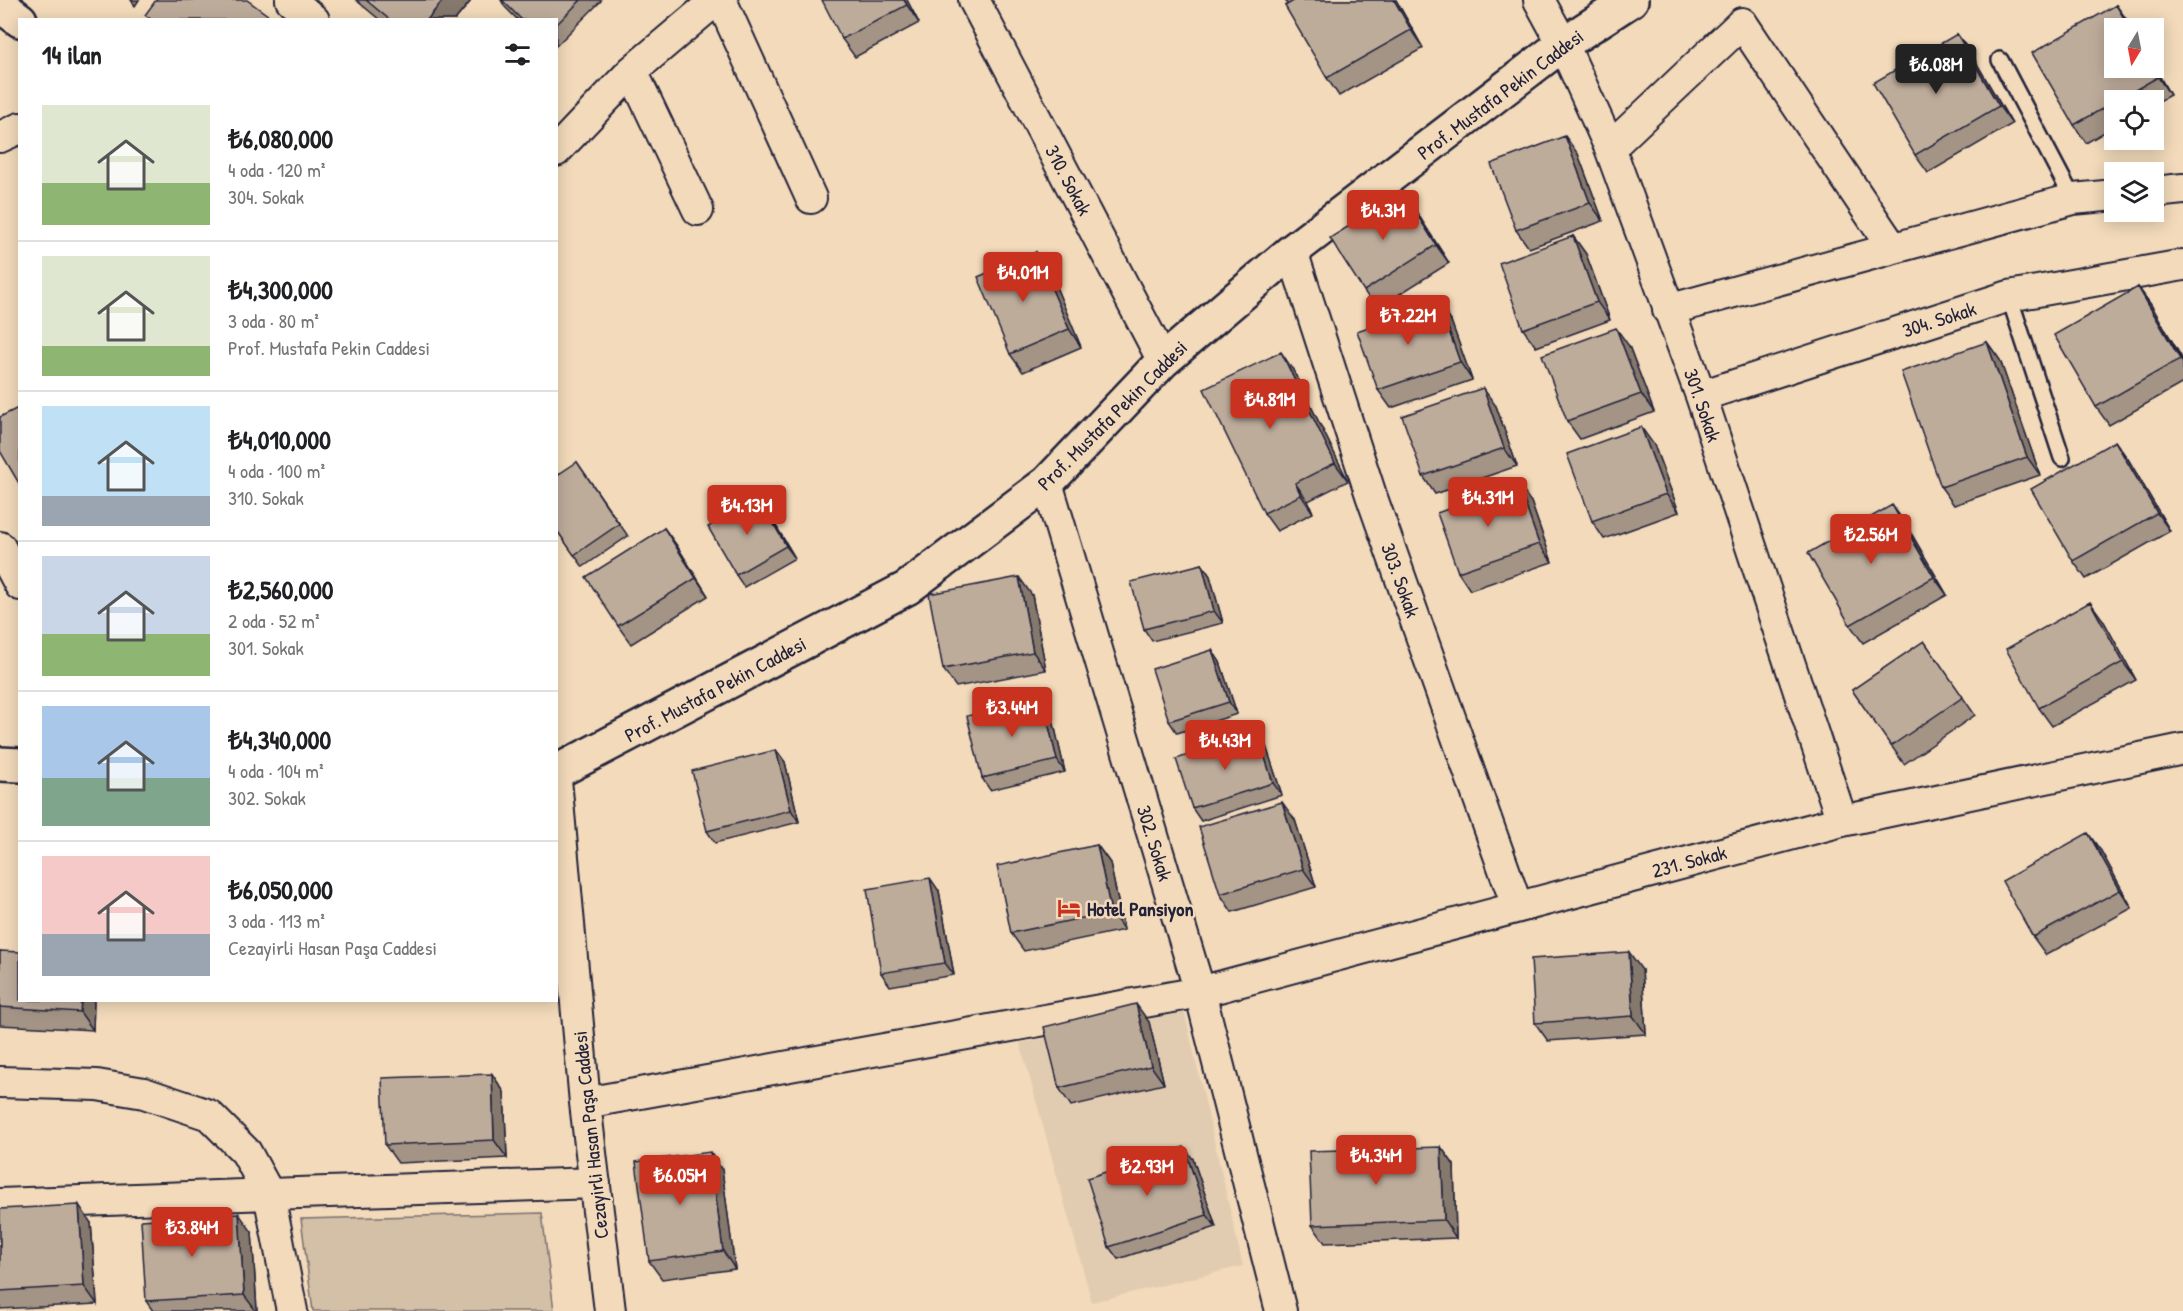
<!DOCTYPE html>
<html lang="tr">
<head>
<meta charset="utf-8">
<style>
	:root { --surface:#fff; --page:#f6f6f6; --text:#202124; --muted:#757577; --line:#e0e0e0; --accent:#c8321e }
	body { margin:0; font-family:"Patrick Hand",sans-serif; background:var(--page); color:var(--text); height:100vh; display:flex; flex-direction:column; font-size:22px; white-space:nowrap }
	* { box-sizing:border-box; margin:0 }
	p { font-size:20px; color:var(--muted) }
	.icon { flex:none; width:33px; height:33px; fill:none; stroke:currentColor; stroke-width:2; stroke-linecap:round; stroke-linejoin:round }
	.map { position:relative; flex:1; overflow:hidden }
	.details { position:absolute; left:18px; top:18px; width:540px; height:984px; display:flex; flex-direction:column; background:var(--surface); border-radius:0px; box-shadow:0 3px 15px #0003 }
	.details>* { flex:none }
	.needle { width:39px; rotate:190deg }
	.tools { position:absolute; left:2104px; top:18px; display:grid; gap:12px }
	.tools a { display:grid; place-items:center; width:60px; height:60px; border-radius:0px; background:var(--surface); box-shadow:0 3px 15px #0003; font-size:30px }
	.price { position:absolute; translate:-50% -51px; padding:0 14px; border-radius:6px; background:var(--accent); color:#fff; font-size:20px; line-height:39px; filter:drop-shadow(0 2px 3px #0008) }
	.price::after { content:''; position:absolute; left:50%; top:36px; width:18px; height:14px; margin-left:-9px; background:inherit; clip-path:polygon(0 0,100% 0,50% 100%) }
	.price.current { background:#222; color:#fff }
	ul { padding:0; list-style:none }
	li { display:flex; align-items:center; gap:18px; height:150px; padding:0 24px }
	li+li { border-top:2px solid var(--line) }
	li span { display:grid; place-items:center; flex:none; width:168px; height:120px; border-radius:0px; color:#555 }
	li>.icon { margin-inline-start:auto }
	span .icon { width:72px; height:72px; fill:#fffc; stroke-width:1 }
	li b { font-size:26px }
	h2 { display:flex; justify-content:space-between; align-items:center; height:72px; padding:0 24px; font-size:26px }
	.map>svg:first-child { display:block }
</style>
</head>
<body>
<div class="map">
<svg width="2183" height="1311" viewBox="0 0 2183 1311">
	<rect width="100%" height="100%" fill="#f2daba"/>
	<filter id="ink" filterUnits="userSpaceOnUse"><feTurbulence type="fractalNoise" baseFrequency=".0167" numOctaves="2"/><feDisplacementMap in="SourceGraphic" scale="12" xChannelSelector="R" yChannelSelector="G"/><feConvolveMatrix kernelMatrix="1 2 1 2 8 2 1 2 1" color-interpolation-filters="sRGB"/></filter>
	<g filter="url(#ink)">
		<!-- built -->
		<path fill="#e2ccb1" d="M1184,1010L1243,1266L1092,1302L1020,1043Z"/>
		<!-- green -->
		<path fill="#d4bfa7" stroke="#7b7071" stroke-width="1.5" d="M542,1213L554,1311H313L301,1219Z"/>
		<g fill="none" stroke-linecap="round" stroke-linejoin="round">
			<!-- lane casing -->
			<g stroke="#22223b" stroke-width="20">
				<path id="lane" d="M2000,60L2073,199
					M2009,296L2062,458"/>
			</g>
			<!-- street casing -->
			<g stroke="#22223b" stroke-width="34">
				<path id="street" d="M291,0L314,20
					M721,0L811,198
					M974,0L1163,361
					M1539,0L1563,44L1610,148L1701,396L1842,821
					M632,71L698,210
					M0,137L20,128
					M1610,148L1742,23L1892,247
					M556,151L632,71L716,0
					M2154,192L2183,189
					M1292,251L1371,495L1517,906
					M1668,310L2073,199L2115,195
					M1701,396L2009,296L2183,265
					M1047,483L1200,992L1281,1311
					M0,547L20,585
					M556,779L585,1103L610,1311
					M0,1082L97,1085L144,1093L209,1115L246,1152L269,1194L0,1204
					M585,1103L1200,992L1842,821L2183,749
					M292,1311L269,1194L595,1183"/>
			</g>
			<!-- secondary casing -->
			<g stroke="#22223b" stroke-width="38">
				<path id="secondary" d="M0,5L20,20
					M0,764L20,765
					M556,772L907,588L1047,483L1163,361L1292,251L1563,44L1631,0"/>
			</g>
			<!-- lane -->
			<use href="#lane" stroke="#f2daba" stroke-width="15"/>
			<!-- street -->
			<use href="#street" stroke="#f2daba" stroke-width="30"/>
			<!-- secondary -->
			<use href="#secondary" stroke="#f2daba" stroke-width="33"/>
		</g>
		<!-- wall -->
		<path fill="#a39485" stroke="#22223b" stroke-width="1.5" d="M356,0H468L470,2L455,20H380Z
			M501,0H601V1L556,46V20H518L505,7Z
			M907,0L919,23L855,57L842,39Z
			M1285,0H1396L1423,48L1339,96L1327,78Z
			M2116,5L2129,23L2170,95L2154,104V100H2115V126L2086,143L2074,125Z
			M1957,34L1970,52L2012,124L1928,173L1915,155Z
			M1578,154L1603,221L1529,248L1516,230Z
			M1403,192L1415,210L1449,263L1376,309L1364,291Z
			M1573,236L1586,254L1610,320L1536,347L1523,329Z
			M1036,252L1049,270L1081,347L1023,372L1010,354Z
			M2138,287L2151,305L2183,360V383L2109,425L2096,407Z
			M1439,303L1451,321L1472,380L1391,408L1378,390Z
			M1987,342L2000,360L2040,475L1954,505L1941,487Z
			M1629,346L1654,412L1580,439L1567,421Z
			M1293,370L1348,481L1308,501L1313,513L1277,531L1264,513Z
			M1496,406L1517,466L1435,494L1423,476Z
			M1654,445L1679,512L1604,539L1592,521Z
			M2128,459L2170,531L2086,579L2073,561Z
			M577,462L628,536L583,567L556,529Z
			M1531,502L1552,562L1470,590L1458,572Z
			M767,511L795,558L744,587L736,575Z
			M1905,523L1947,595L1863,643L1850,625Z
			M664,528L677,546L708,596L631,644L618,626Z
			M1202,564L1210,576L1223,623L1152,641L1144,629Z
			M1032,595L1046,670L956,687L943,669Z
			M2103,620L2136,680L2052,726L2039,708Z
			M1924,641L1975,715L1904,764L1852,690Z
			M1212,650L1220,662L1237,714L1177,733L1169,721Z
			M1051,711L1065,772L990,790L982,778Z
			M1266,746L1282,795L1201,821L1192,808Z
			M776,750L785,762L799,822L715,843L707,831Z
			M1295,820L1316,887L1232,912L1220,894Z
			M1097,845L1110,863L1124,930L1024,951L1011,933Z
			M2101,851L2132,908L2046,955L2033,937Z
			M939,891L954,975L890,986L881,973Z
			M0,951L94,1000L93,1030L0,1025Z
			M1642,970L1646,1034L1548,1041L1535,1023Z
			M1149,1022L1164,1084L1071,1106L1059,1088Z
			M492,1074L504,1092L507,1158L398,1163L385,1145Z
			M1441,1147L1454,1165L1456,1238L1325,1243L1312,1225Z
			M1193,1159L1216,1227L1118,1259L1109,1247Z
			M722,1170L735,1269L662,1279L649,1261Z
			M0,1209L91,1223L97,1304L0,1309Z
			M252,1232L257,1311H153L146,1301Z"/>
		<!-- shaded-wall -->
		<path fill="#85786c" stroke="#22223b" stroke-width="1.5" d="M131,0H139L135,6Z
			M443,0H468L470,2L455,20H427Z
			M904,0H907L919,23L907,5Z
			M1394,0H1396L1423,48L1411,30Z
			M2116,5L2129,23L2132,28H2130Z
			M1957,34L1970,52L2012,124L1999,106Z
			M2154,66L2170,95L2152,68H2154Z
			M1565,136L1578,154L1603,221L1590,203Z
			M1403,192L1415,210L1449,263L1436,245Z
			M1573,236L1586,254L1610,320L1597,302Z
			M1036,252L1049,270L1081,347L1069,329Z
			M2138,287L2151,305L2183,360V363Z
			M1439,303L1451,321L1472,380L1460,362Z
			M1616,328L1629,346L1654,412L1641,394Z
			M1987,342L2000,360L2040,475L2027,457Z
			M1281,352L1293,370L1348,481L1335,463Z
			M1483,388L1496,406L1517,466L1504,448Z
			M1641,427L1654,445L1679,512L1666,494Z
			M2115,441L2128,459L2170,531L2157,513Z
			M1295,483L1308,501L1313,513L1301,495Z
			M1518,484L1531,502L1552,562L1539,544Z
			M759,498L767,511L795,558L786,546Z
			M1892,505L1905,523L1947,595L1934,577Z
			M664,528L677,546L708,596L696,578Z
			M1202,564L1210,576L1223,623L1214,611Z
			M1019,577L1032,595L1046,670L1033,652Z
			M2090,602L2103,620L2136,680L2123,662Z
			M1212,650L1220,662L1237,714L1229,702Z
			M1042,698L1051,711L1065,772L1057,760Z
			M1257,733L1266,746L1282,795L1273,783Z
			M776,750L785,762L799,822L791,810Z
			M1282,802L1295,820L1316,887L1303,869Z
			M2088,833L2101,851L2132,908L2120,890Z
			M1097,845L1110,863L1124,930L1111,912Z
			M930,878L939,891L954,975L945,963Z
			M1629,952L1642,970L1646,1034L1633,1016Z
			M81,1000H94L93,1030L80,1012Z
			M1136,1004L1149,1022L1164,1084L1151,1066Z
			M492,1074L504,1092L507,1158L494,1140Z
			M1184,1147L1193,1159L1216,1227L1207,1215Z
			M1441,1147L1454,1165L1456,1238L1444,1220Z
			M710,1152L722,1170L735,1269L723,1251Z
			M79,1205L91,1223L97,1304L84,1286Z
			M239,1214L252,1232L257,1311H256L244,1295Z"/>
		<!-- building -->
		<path fill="#beac9b" stroke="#22223b" stroke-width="1.5" d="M156,0H247L272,18L270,20H152L145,15Z
			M366,0H443L427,20H390Z
			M502,0H581L556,25V20H522Z
			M822,0H904L907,5L842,39Z
			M1295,0H1394L1411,30L1327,78L1285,6Z
			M2116,5L2130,28H2115V68H2152L2158,77L2074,125L2032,53Z
			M1957,34L1999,106L1915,155L1873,83Z
			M1565,136L1590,203L1516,230L1491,164Z
			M1403,192L1436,245L1364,291L1330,238Z
			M1573,236L1597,302L1523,329L1499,263Z
			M1036,252L1069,329L1010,354L978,277Z
			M2138,287L2180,359L2096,407L2054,335Z
			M1439,303L1460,362L1378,390L1357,331Z
			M1616,328L1641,394L1567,421L1542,355Z
			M1987,342L2027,457L1941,487L1901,372Z
			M1281,352L1335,463L1295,483L1301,495L1264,513L1204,389Z
			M1483,388L1504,448L1423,476L1402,416Z
			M20,407V485L0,451V417Z
			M1641,427L1666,494L1592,521L1567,454Z
			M2115,441L2157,513L2073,561L2031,489Z
			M577,462L619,524L574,555L556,529V476Z
			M1518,484L1539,544L1458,572L1437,513Z
			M759,498L786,546L736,575L708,527Z
			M1892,505L1934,577L1850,625L1808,553Z
			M664,528L696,578L618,626L586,577Z
			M1202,564L1214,611L1144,629L1131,582Z
			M1019,577L1033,652L943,669L929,594Z
			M2090,602L2123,662L2039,708L2006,649Z
			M1924,641L1963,697L1891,746L1852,690Z
			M1212,650L1229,702L1169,721L1152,669Z
			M1042,698L1057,760L982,778L967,716Z
			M1257,733L1273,783L1192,808L1176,759Z
			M776,750L791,810L707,831L692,771Z
			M1282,802L1303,869L1220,894L1199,827Z
			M2088,833L2120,890L2033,937L2002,881Z
			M1097,845L1111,912L1011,933L997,866Z
			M930,878L945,963L881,973L867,889Z
			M0,951L20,952V1000H81L80,1012L0,1007Z
			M1629,952L1633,1016L1535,1023L1531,959Z
			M1136,1004L1151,1066L1059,1088L1044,1027Z
			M492,1074L494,1140L385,1145L382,1078Z
			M1184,1147L1207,1215L1109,1247L1087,1178Z
			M1441,1147L1444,1220L1312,1225L1309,1151Z
			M710,1152L723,1251L649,1261L636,1162Z
			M79,1205L84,1286L0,1291V1209Z
			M239,1214L244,1295L146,1301L141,1220Z"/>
	</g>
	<!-- icons -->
	<defs>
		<g id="hotel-bare" transform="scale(1.8)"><path d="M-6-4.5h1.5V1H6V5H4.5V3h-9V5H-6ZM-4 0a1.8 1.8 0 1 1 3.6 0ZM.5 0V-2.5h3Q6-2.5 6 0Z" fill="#c8321e" stroke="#f2daba" stroke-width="2.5" paint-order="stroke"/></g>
	</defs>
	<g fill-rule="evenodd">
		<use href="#hotel-bare" x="1069" y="908"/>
	</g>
	<g text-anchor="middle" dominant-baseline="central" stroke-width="5" stroke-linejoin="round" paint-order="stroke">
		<!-- street labels -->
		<g font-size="20" fill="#22223b" stroke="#f2daba">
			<text transform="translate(1500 94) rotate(-37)">Prof. Mustafa Pekin Caddesi</text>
			<text transform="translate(1069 180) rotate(62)">310. Sokak</text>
			<text transform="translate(1939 319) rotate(-18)">304. Sokak</text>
			<text transform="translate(1703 405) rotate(71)">301. Sokak</text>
			<text transform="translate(1112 415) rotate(-45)">Prof. Mustafa Pekin Caddesi</text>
			<text transform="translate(1401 580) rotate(70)">303. Sokak</text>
			<text transform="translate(715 689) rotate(-28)">Prof. Mustafa Pekin Caddesi</text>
			<text transform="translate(1155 843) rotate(73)">302. Sokak</text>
			<text transform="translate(1689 861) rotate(-15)">231. Sokak</text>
			<text transform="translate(590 1135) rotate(-96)">Cezayirli Hasan Paşa Caddesi</text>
		</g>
		<!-- poi labels -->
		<g font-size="20" font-weight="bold" fill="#22223b" stroke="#f2daba" text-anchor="start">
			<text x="1087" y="908">Hotel Pansiyon</text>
		</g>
	</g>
</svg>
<div class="tools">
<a><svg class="needle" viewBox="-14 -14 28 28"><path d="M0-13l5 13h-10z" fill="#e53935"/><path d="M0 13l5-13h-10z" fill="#757577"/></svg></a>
<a><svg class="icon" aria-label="locate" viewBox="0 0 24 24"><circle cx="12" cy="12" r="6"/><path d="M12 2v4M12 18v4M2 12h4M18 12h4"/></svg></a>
<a><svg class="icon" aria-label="layers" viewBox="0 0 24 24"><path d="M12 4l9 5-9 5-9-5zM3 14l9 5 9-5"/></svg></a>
</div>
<b class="price current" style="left:1936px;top:95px">₺6.08M</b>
<b class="price" style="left:1383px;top:241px">₺4.3M</b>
<b class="price" style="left:1023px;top:303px">₺4.01M</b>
<b class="price" style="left:1408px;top:346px">₺7.22M</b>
<b class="price" style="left:1270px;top:430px">₺4.81M</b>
<b class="price" style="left:1488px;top:528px">₺4.31M</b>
<b class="price" style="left:747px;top:536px">₺4.13M</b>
<b class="price" style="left:1871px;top:565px">₺2.56M</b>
<b class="price" style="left:1012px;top:738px">₺3.44M</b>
<b class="price" style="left:1225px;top:771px">₺4.43M</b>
<b class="price" style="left:1376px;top:1186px">₺4.34M</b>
<b class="price" style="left:1147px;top:1197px">₺2.93M</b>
<b class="price" style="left:680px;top:1206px">₺6.05M</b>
<b class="price" style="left:192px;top:1258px">₺3.84M</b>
<section class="details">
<h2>14 ilan<svg class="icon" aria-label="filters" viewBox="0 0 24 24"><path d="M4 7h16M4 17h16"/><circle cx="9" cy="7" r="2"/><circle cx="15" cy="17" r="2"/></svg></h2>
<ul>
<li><span style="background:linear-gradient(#dfe7d0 65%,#8fb573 0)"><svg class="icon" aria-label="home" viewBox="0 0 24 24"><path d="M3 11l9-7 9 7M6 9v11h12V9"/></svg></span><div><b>₺6,080,000</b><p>4 oda · 120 m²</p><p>304. Sokak</p></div></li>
<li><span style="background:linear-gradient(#dfe7d0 75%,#8fb573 0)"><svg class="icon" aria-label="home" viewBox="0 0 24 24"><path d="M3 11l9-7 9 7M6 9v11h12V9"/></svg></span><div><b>₺4,300,000</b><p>3 oda · 80 m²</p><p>Prof. Mustafa Pekin Caddesi</p></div></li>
<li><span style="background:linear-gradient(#bfe0f5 75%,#9aa5b1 0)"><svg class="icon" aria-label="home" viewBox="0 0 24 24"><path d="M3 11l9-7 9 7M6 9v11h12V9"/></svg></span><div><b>₺4,010,000</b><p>4 oda · 100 m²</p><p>310. Sokak</p></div></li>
<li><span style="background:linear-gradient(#c9d6e8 65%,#8fb573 0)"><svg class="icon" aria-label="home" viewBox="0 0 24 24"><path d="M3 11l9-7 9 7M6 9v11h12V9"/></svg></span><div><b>₺2,560,000</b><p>2 oda · 52 m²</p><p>301. Sokak</p></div></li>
<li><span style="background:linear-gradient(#a9c7e8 60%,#7fa58c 0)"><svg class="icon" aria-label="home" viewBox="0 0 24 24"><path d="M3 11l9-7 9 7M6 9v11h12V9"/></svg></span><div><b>₺4,340,000</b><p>4 oda · 104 m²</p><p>302. Sokak</p></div></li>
<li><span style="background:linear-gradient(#f6c9c9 65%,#9aa5b1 0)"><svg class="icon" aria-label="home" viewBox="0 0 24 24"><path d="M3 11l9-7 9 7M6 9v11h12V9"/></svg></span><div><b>₺6,050,000</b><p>3 oda · 113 m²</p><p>Cezayirli Hasan Paşa Caddesi</p></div></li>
</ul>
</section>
</div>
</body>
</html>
